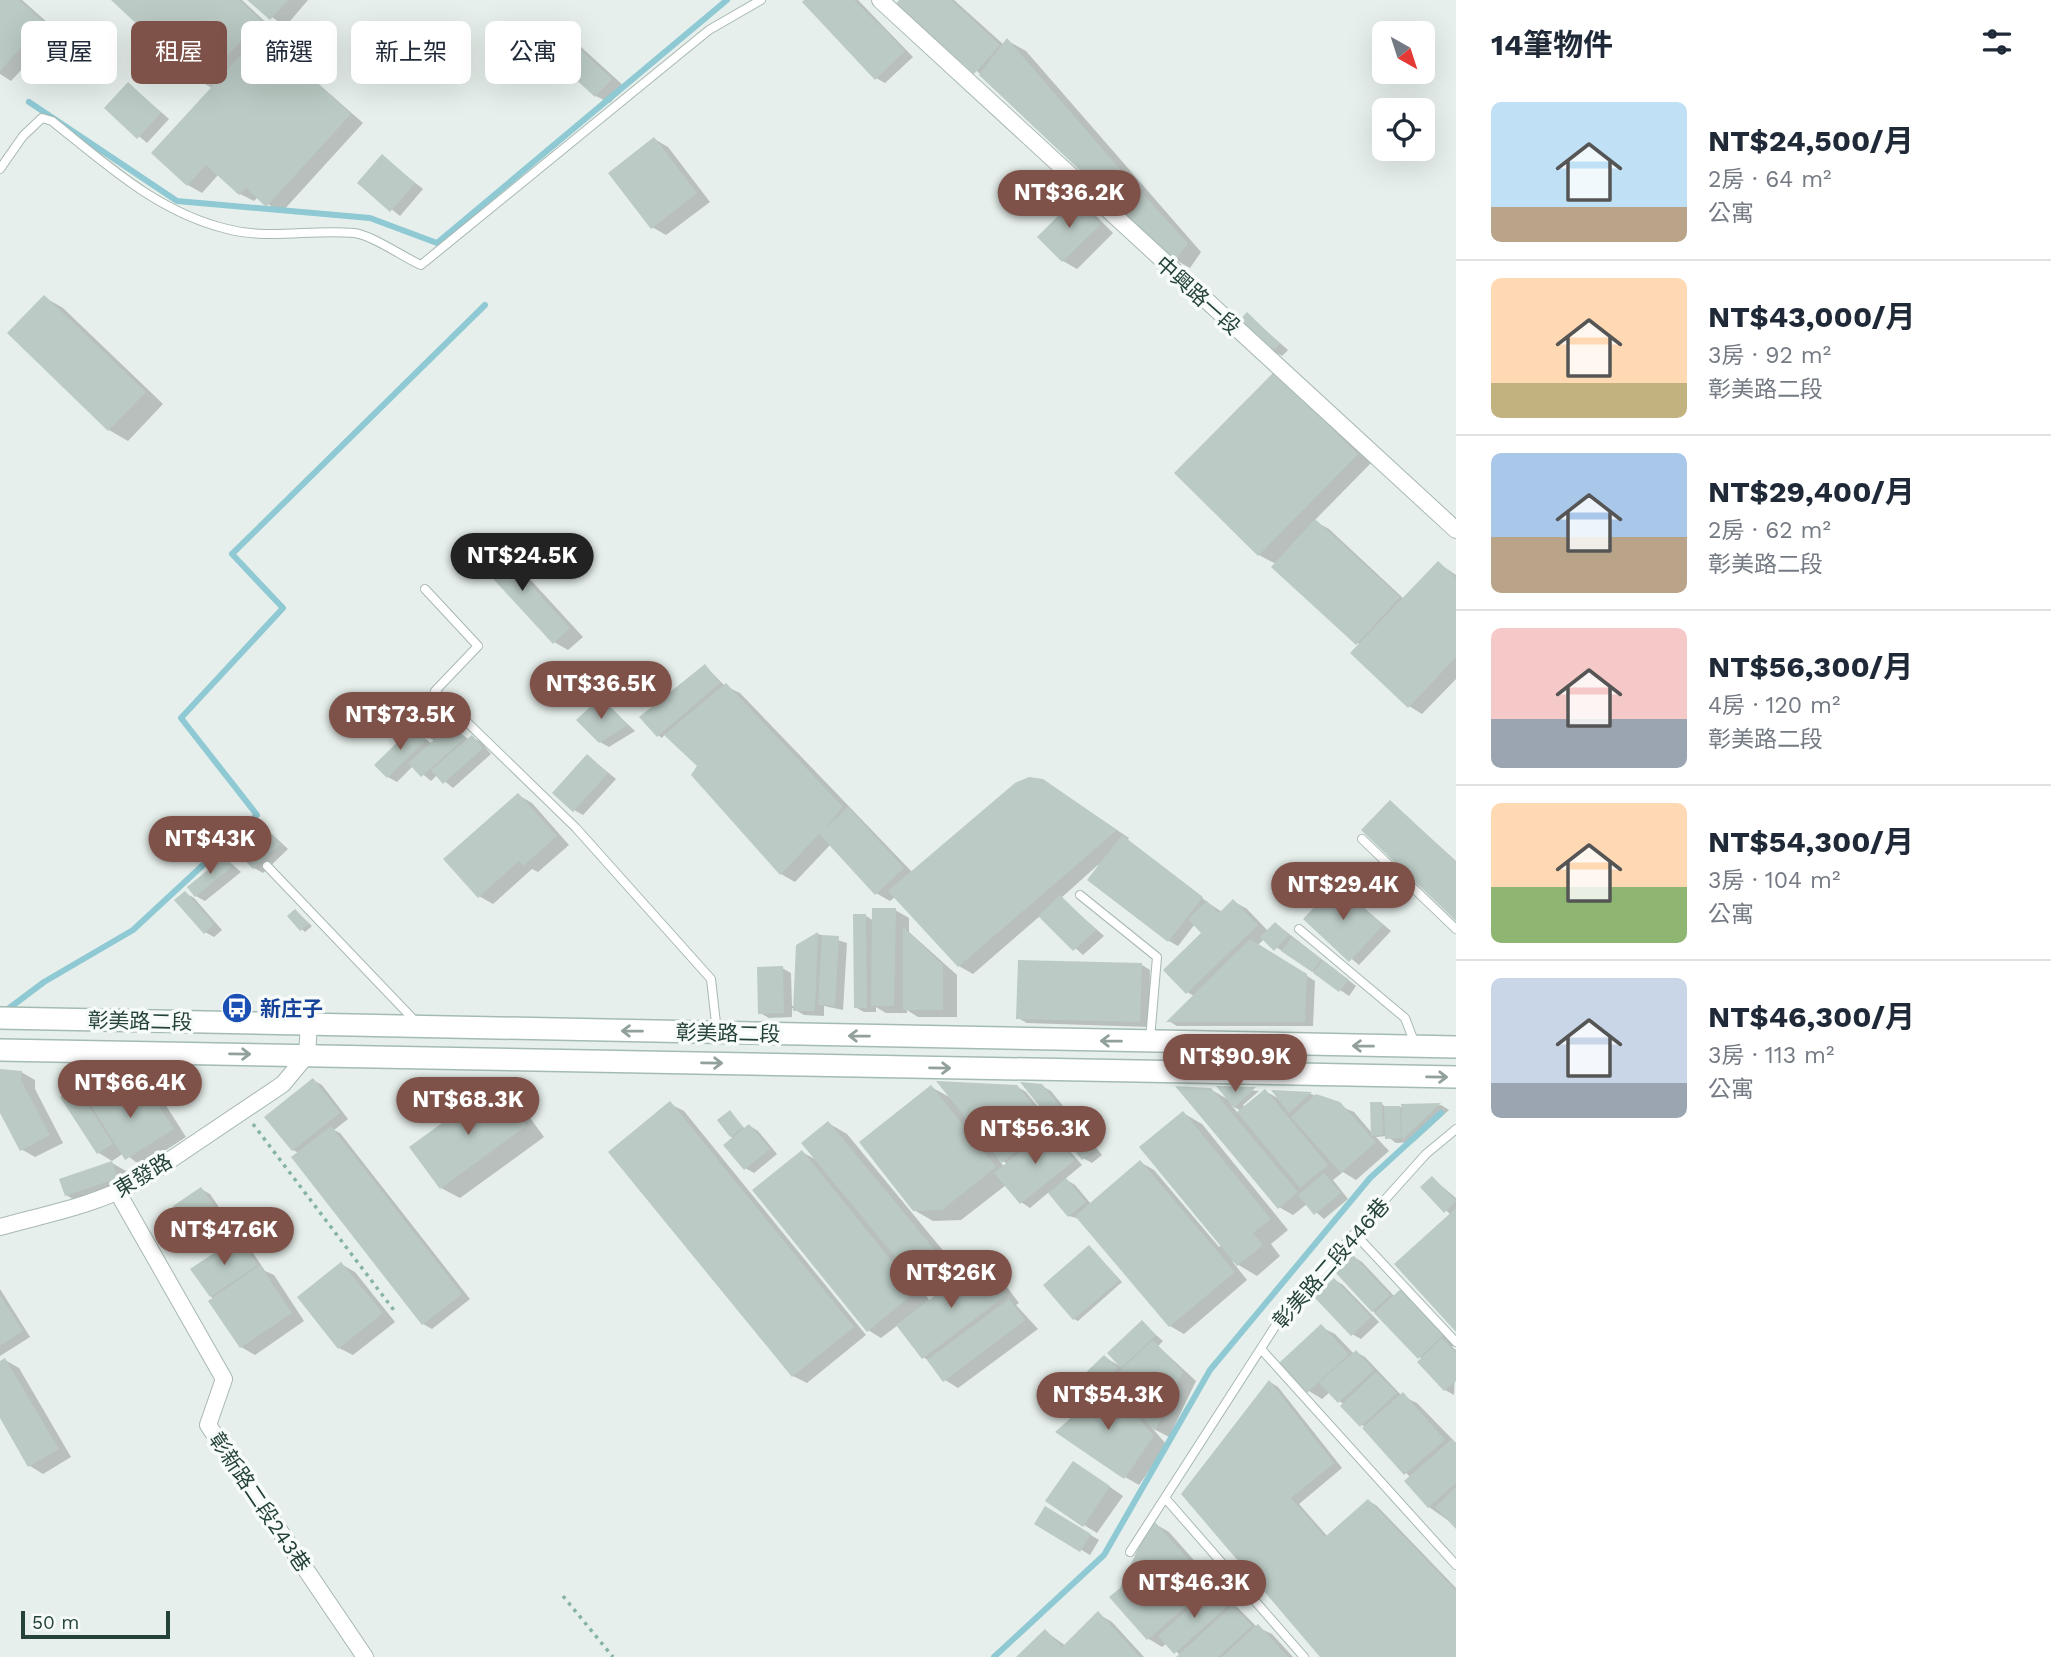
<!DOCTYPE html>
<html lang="zh-TW">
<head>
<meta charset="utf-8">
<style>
	:root { --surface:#fff; --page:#f6f6f7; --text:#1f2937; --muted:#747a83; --line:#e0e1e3; --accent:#7f5249 }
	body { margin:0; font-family:"Work Sans","Noto Sans TC",sans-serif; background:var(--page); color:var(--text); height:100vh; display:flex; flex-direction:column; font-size:26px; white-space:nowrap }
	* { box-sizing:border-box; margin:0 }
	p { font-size:23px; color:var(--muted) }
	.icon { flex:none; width:38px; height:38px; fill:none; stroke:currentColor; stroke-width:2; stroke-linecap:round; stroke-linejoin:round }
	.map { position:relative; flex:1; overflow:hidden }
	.drawer { display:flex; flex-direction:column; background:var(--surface); width:595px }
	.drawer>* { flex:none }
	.guide { position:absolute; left:21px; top:21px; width:665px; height:63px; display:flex; gap:14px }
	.needle { width:46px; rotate:141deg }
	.buttons { position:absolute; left:1372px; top:21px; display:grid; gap:14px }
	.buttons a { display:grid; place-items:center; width:63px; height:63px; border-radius:10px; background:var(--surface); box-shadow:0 7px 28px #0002; font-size:35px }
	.scale { position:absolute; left:21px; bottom:18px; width:149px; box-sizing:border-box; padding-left:7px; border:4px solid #24423a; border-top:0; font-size:19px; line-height:24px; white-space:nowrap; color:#24423a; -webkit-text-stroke:5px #f7fbf9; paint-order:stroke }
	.price { position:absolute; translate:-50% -60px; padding:0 16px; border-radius:24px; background:var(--accent); color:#fff; font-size:23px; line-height:46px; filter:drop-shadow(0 2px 4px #0008) }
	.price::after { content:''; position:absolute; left:50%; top:42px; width:21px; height:16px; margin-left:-10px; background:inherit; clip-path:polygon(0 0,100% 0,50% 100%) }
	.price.on { background:#222; color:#fff }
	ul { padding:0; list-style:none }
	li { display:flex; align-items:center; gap:21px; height:175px; padding:0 35px }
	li+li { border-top:2px solid var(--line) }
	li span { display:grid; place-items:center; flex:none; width:196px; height:140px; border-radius:10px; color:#555 }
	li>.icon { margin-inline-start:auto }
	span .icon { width:84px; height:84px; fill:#fffc; stroke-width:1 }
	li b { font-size:30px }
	h2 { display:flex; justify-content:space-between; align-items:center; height:84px; padding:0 35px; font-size:30px }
	.pill { padding:0 24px; border-radius:10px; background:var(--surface); box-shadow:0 7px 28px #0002; font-size:24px; line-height:63px }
	.pill.on { background:var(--accent); color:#fff }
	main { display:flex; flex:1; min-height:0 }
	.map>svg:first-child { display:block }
</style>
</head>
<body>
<main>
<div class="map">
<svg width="1456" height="1657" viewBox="0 0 1456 1657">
	<rect width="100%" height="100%" fill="#e6efeb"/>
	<!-- shadow -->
	<path fill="#0003" fill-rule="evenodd" d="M0,0H22L57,31L11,81L0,74Z
		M113,0H242L273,29L265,37L363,123L281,213L258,197L254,201L240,194L219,174L202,193L188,185L213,89L202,82Z
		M250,0H308L285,27Z
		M807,0H858L913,57L885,83L876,78Z
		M902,0H954L1004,45L1008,41L1026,51L1201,252L1190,268L1176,260Z
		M555,28L569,36L625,87L610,103L596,96Z
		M129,84L169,119L147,143L106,108Z
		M654,139L668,147L710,202L666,235L652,227Z
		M382,157L423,189L400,216L359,183Z
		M1076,201L1089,209L1113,233L1077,269L1063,261L1040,237Z
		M44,297L63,308L163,404L128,441L109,430L9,333Z
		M1248,315L1288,350L1282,356L1273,351Z
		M1288,382L1371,463L1314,521L1329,529L1404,599L1438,563L1456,575V679L1422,714L1409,706L1360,645L1276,564L1259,555L1176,473Z
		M490,543L504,551L583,637L568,650L554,642Z
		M705,666L725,686L740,693L913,873L1057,790L1129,838L1127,841L1210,904L1222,912L1233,901L1247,909L1268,931L1279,926L1356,986L1349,996L1264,939L1258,945L1315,981L1313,1026H1177L1169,1021L1194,996L1187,992L1204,933L1195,924L1178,946L1169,941L1090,880L1099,864L1061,898L1104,936L1083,955L1040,916L973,974L959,966L895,897L890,901L876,893L831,844L795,882L781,874L693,775L699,765L665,734L662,738L658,735Z
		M601,699L635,731L609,747L600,742Z
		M431,716L446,732L452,726L469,740L472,737L481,742L491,754L453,788L437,775L431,781L413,766L397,782L388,777L413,729L432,744L435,741L428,737Z
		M588,756L616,779L583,815L574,810Z
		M518,795L532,803L569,845L538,872L532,869L493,904L479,896Z
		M1391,802L1456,861V919Z
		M262,825L288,849L263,873L254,868Z
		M225,858L241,872L205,901L196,896Z
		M1337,885L1391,931L1359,965L1305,919Z
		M185,893L194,898L222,930L214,937L205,932Z
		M895,910L909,918V932L957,975V1017H918L907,1010V1013H886L876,1007V1012H864L855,1007L866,916L874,921Z
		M296,911L312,926L305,932L289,917Z
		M818,934L847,943L843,1010L824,1006V1016L804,1015L792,1008V1017L769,1018L760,1013L782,968L791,973L792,1006H795L797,946Z
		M1142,965L1150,970L1149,1027L1027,1023L1018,1018Z
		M0,1071L21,1072L35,1080V1089L63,1143L35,1157L21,1149L0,1109Z
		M313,1080L322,1085L348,1119L334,1130L340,1133L470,1299L432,1329L423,1324L299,1153L293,1150Z
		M496,1086L515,1097L544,1137L460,1198L441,1188Z
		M1016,1086L1026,1092L1049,1120L1052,1118L1042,1086L1051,1091L1102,1155L1092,1163L1083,1158L1059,1128L1054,1133L1082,1165L1065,1179L1075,1185L1091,1204L1140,1162L1154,1170L1219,1247L1222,1245L1183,1113L1202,1124L1288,1230L1271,1244L1280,1256L1257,1276L1232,1261L1247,1280L1184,1334L1170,1326L1080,1219L1069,1216L1049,1192L1030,1208L1021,1202L1006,1185L961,1220L933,1221L914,1210L931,1087L953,1099ZM998,1158L1008,1164L1004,1167Z
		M76,1088L86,1094L151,1096L165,1104L186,1137L141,1166L124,1153L112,1161L99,1153Z
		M1220,1088L1259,1091L1243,1105L1245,1107L1265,1091L1281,1100L1275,1092L1311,1094L1354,1112L1372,1133L1382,1104L1386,1108L1441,1105L1449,1110L1414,1142L1396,1143L1387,1136L1376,1137L1389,1151L1356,1180L1343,1172L1333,1180L1348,1199L1324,1219L1307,1204L1293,1215L1279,1207L1210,1089L1229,1100ZM1231,1105L1241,1111L1238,1113Z
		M670,1104L684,1111L866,1335L807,1383L793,1376Z
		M730,1112L745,1129L750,1126L758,1131L777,1154L754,1173L745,1168L731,1136Z
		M828,1123L847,1134L964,1276L981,1263L995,1271L1019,1303L1016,1305L1038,1329L958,1388L945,1380L931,1362L923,1357L898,1325L881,1338L868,1330L802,1152L818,1161ZM917,1284L937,1296L930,1301Z
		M112,1163L126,1171L131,1186L80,1203L66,1195Z
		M1432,1178L1456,1198V1329L1451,1215L1422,1187Z
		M201,1189L210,1194L227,1219L201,1236L192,1231Z
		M238,1239L247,1244L265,1271L274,1275L304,1321L255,1355L241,1347L211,1296Z
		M1089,1247L1122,1282L1078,1321L1074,1319Z
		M1354,1257L1362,1262L1395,1297L1456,1343L1452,1347L1456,1350L1454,1395L1445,1390L1419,1362L1422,1359L1373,1311Z
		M341,1264L355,1272L395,1322L353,1355L339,1348Z
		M1335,1280L1343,1285L1379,1322L1361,1339L1352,1334Z
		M0,1289L30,1337L0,1356Z
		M1142,1323L1163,1341L1158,1346L1196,1381L1169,1437L1152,1428L1167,1445L1139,1485L1125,1477L1094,1400L1089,1397L1104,1357L1120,1366ZM1115,1384L1123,1394L1112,1388Z
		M1321,1327L1335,1334L1354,1354L1356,1352L1365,1357L1402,1396L1417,1403L1456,1443V1526L1429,1507L1407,1482L1411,1478L1344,1405L1330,1392L1322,1399L1309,1391Z
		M5,1360L19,1368L71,1457L43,1474L30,1466L0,1415V1363Z
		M1270,1382L1278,1387L1342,1468L1299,1504L1328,1537L1369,1501L1377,1506L1456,1588V1657H1322L1183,1494Z
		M1087,1471L1123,1496L1097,1533L1084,1525Z
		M1046,1508L1099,1540L1090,1555L1037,1523Z
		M1155,1524L1169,1532L1224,1594L1257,1627L1272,1634L1293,1657H1178L1180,1655L1167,1643L1162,1647L1149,1639L1112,1597L1122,1589Z
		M1098,1614L1112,1622L1144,1657H1019L1045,1631L1066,1646Z"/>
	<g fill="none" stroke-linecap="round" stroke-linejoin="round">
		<!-- stream -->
		<path stroke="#8ec9d4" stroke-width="6" d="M29,102L177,201L370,218L437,243L727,0
			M4,1012L44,982L133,930L257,815L181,718L283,608L232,554L485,305
			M994,1657L1104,1555L1210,1370L1370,1178L1441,1113"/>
	</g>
	<!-- building -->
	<path fill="#bbcac4" d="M0,0H19L44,22L0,71Z
		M111,0H239L261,20L201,84Z
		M247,0H288L270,20Z
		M804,0H854L876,22L866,33L877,22L905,51L875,80L802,2Z
		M899,0H951L1000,45L974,74L896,4Z
		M555,26L612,79L595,97L538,45Z
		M261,33L351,114L266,207L246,188L239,195L206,165L187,186L151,153Z
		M1007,38L1124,174L1106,195L979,75Z
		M128,82L161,113L137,139L104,108Z
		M654,137L697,193L651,229L608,173Z
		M382,154L415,183L390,212L357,183Z
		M1127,177L1188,243L1175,261L1108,198Z
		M1075,199L1101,224L1062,262L1037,237Z
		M44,295L146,392L108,431L7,333Z
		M1247,312L1280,344L1272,352L1239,321Z
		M1274,372L1358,454L1258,556L1174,473Z
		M1315,519L1400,597L1356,645L1271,567Z
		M490,541L570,628L553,644L473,557Z
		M1438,561L1456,578V657L1408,708L1350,653Z
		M705,664L720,683L657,737L639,717Z
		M726,683L843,807L824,829L848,807L904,868L875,895L819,834L780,875L691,775L697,766L664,735Z
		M601,697L628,725L599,743L576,720Z
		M427,711L442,727L428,739L414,724Z
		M452,724L465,738L421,777L408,763Z
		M413,727L426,740L387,778L374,765Z
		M472,735L483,748L443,784L431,770Z
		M587,754L608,773L573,812L552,793Z
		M1029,777L1043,779L1117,830L958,967L888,891L1015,783Z
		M518,793L557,836L523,866L519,861L478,898L443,859Z
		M1390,800L1456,862V921L1361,830Z
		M261,823L281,844L253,869L234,849Z
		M1122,835L1203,897L1168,942L1087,880Z
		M225,856L233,866L195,897L187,887Z
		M1337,883L1383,925L1349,962L1303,919Z
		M185,891L214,924L204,934L174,900Z
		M1060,895L1096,930L1073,951L1038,916Z
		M1233,899L1258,925L1186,994L1163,970L1201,933L1188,919L1207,901L1219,913Z
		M872,908H896L894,1006H871Z
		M295,909L309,924L300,931L287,916Z
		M853,914H866L867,1008H854Z
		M1275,922L1289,935L1274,951L1260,937Z
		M903,927L943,965V1010H903Z
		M818,932L815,1011H793L796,945Z
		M822,935L839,936L835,1006L818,1005Z
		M1292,937L1321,959L1312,972L1281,951Z
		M1250,939L1307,974L1305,1022H1166Z
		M1018,960L1142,963L1140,1022L1016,1019Z
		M1323,960L1349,980L1339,992L1313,973Z
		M783,966L784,1013L758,1014L757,967Z
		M0,1069L22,1071L21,1080L50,1135L20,1151L0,1113Z
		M313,1078L340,1113L292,1151L264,1117Z
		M936,1081L1017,1085L1049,1125L1002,1163Z
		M1020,1082L1042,1084L1095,1149L1082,1160Z
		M496,1084L526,1126L440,1189L409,1147Z
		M931,1085L996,1167L942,1210L913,1211L859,1142Z
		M76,1086L113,1144L97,1154L60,1097Z
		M1175,1086L1211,1088L1298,1192L1278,1209Z
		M1216,1086L1256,1087L1234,1108Z
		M1265,1089L1328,1165L1300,1188L1237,1112Z
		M1271,1090L1312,1092L1289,1113Z
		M83,1092L151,1094L174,1129L125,1160Z
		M1316,1094L1340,1102L1376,1142L1341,1173L1291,1117Z
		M670,1101L854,1327L792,1377L608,1152Z
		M1370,1102H1382L1383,1135L1371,1136Z
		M1441,1103L1402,1140L1401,1104Z
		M1384,1106H1400L1401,1138L1385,1139Z
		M730,1110L743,1127L730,1137L717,1120Z
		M1183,1111L1271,1219L1253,1233L1263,1245L1237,1266L1139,1147Z
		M828,1121L949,1267L922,1289L801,1143Z
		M749,1124L770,1149L744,1170L723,1145Z
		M331,1126L462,1294L422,1325L291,1157Z
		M1049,1128L1075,1160L1020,1204L994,1173Z
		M802,1150L916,1291L867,1332L752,1190Z
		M1140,1160L1235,1272L1169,1327L1075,1216Z
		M112,1161L118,1178L65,1196L59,1179Z
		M1324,1173L1341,1193L1314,1215L1298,1195Z
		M1432,1176L1456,1201L1444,1213L1420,1187Z
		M1066,1178L1086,1202L1068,1217L1048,1193Z
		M201,1187L219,1213L191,1233L173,1206Z
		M1456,1208V1332L1394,1264Z
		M238,1237L258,1265L210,1297L190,1269Z
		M1089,1245L1120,1280L1073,1320L1043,1285Z
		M1353,1255L1390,1295L1372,1312L1335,1272Z
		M981,1261L1006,1295L922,1359L896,1325Z
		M341,1262L383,1313L338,1349L297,1297Z
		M260,1265L292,1313L240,1348L208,1301Z
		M1334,1278L1371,1317L1351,1336L1314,1297Z
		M1402,1288L1445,1333L1418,1359L1374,1313Z
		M0,1295L23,1331L0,1346Z
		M1009,1299L1025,1320L943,1382L927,1360Z
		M1142,1320L1156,1335L1121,1368L1107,1353Z
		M1321,1324L1349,1354L1307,1393L1279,1363Z
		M1442,1338L1456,1353V1381L1444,1391L1417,1362Z
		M1153,1340L1183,1372L1155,1431L1109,1381Z
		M1356,1350L1374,1370L1338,1403L1319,1383Z
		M1104,1355L1118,1368L1088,1398L1074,1384Z
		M5,1358L59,1449L28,1467L0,1418V1361Z
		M1376,1372L1397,1393L1360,1427L1340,1406Z
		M1269,1380L1334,1463L1291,1498L1325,1537L1368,1499L1456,1591V1657H1320L1181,1494Z
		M1109,1384L1154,1436L1124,1479L1055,1432Z
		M1403,1392L1445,1440L1404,1475L1362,1428Z
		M1452,1439L1456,1443V1483L1428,1508L1404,1481Z
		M1073,1461L1110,1486L1083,1527L1045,1501Z
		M1456,1487V1529L1435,1507Z
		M1045,1506L1091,1534L1080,1552L1034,1524Z
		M1155,1522L1211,1585L1147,1640L1109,1597L1120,1588L1148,1527Z
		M1214,1586L1230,1604L1174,1654L1158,1636Z
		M1233,1605L1252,1626L1218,1657H1176Z
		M1098,1611L1140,1657H1016L1045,1629L1062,1647Z
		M1258,1624L1288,1657H1222Z"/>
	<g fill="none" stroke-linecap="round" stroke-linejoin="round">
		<!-- service casing -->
		<g stroke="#a8b8b2" stroke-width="10">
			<path id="service" d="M0,169L23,136L42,118L52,121C106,164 157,212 227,229C269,240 311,229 354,233C372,235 403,257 421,265L709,30L761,0
				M425,589L478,646L435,691L576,828L711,979L717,1032
				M1362,839L1456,929
				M267,866L416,1022
				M1080,895L1157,957L1150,1039
				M1299,929L1405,1018L1415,1044
				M1355,1234L1456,1342
				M1261,1349L1456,1565
				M1166,1499L1304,1657
				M1130,1552L1285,1311L1426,1154L1456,1129"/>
		</g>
		<!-- minor casing -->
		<g stroke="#a8b8b2" stroke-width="18">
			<path id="minor" d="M880,0L1456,530
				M118,1193L224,1379L208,1425L365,1657
				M0,1227C47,1214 96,1205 139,1181L283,1084L307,1055L309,1023"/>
		</g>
		<!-- secondary casing -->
		<g stroke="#a4bbb3" stroke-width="24">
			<path id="secondary" d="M0,1018L1456,1047
				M0,1050L1456,1077"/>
		</g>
		<!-- path -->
		<path stroke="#86b3a5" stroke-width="3.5" stroke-dasharray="3.5 5" stroke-linecap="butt" d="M253,1124L396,1313
			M563,1596L613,1657"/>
		<!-- service -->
		<use href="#service" stroke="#fff" stroke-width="8"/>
		<!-- minor -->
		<use href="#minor" stroke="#fff" stroke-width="16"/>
		<!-- secondary -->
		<use href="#secondary" stroke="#fff" stroke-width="21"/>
	</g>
	<!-- one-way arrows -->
	<defs><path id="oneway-shaft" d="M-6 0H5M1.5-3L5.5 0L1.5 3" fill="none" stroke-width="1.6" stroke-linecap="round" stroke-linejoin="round" transform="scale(1.75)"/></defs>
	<g stroke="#92a09c">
		<use href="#oneway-shaft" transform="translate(632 1031) rotate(-179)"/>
		<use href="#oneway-shaft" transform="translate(859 1036) rotate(-179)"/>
		<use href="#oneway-shaft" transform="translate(1111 1041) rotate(-179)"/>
		<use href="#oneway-shaft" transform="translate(1363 1046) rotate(-179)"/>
		<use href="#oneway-shaft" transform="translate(240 1054) rotate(1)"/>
		<use href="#oneway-shaft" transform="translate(712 1063) rotate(1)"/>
		<use href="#oneway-shaft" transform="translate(940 1068) rotate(1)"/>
		<use href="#oneway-shaft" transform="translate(1437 1077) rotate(1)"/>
	</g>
	<!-- icons -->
	<defs>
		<g id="bus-disc" transform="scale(1.575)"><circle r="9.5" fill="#1a4fb4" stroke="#f7fbf9"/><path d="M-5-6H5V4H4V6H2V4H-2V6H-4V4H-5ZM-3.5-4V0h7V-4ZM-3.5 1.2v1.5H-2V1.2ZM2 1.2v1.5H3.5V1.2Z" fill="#fff"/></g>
	</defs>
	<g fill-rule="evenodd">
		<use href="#bus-disc" x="237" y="1008"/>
	</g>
	<g text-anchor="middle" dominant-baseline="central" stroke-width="7" stroke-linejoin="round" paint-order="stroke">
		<!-- street labels -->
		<g font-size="21" fill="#24423a" stroke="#f7fbf9">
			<text transform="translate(1198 295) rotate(42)">中興路一段</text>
			<text transform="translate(140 1021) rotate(1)">彰美路二段</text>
			<text transform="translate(728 1033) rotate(1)">彰美路二段</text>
			<text transform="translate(143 1175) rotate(-31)">東發路</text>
			<text transform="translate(1331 1263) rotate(-49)">彰美路二段446巷</text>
			<text transform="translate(260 1502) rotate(56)">彰新路二段243巷</text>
		</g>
		<!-- transit labels -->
		<g font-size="21" font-weight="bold" fill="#164399" stroke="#f7fbf9" text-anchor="start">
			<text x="260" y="1008">新庄子</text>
		</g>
	</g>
</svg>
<div class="buttons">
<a><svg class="needle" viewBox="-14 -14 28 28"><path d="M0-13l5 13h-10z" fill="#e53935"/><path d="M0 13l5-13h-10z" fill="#747a83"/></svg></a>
<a><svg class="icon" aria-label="locate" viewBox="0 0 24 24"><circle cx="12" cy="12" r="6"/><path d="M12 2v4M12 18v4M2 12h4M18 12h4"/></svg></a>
</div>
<div class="scale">50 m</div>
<b class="price" style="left:1069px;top:230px">NT$36.2K</b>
<b class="price on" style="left:522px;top:593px">NT$24.5K</b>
<b class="price" style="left:601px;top:721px">NT$36.5K</b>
<b class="price" style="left:400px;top:752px">NT$73.5K</b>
<b class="price" style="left:210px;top:876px">NT$43K</b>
<b class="price" style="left:1343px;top:922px">NT$29.4K</b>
<b class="price" style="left:1235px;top:1094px">NT$90.9K</b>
<b class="price" style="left:130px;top:1120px">NT$66.4K</b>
<b class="price" style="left:468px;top:1137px">NT$68.3K</b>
<b class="price" style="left:1035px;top:1166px">NT$56.3K</b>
<b class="price" style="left:224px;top:1267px">NT$47.6K</b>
<b class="price" style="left:951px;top:1310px">NT$26K</b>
<b class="price" style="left:1108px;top:1432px">NT$54.3K</b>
<b class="price" style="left:1194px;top:1620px">NT$46.3K</b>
<div class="guide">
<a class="pill">買屋</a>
<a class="pill on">租屋</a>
<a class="pill">篩選</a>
<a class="pill">新上架</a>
<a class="pill">公寓</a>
</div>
</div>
<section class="drawer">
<h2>14筆物件<svg class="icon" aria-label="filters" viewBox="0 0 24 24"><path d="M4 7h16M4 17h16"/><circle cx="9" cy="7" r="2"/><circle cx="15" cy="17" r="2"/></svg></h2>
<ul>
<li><span style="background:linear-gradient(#bfe0f5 75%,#b9a48a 0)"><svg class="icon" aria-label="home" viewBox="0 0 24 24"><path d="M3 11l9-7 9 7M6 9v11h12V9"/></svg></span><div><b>NT$24,500/月</b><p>2房 · 64 m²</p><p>公寓</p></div></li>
<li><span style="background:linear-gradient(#ffd9b3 75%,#c2b280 0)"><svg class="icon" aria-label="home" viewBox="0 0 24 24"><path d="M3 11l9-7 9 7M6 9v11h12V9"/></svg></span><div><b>NT$43,000/月</b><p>3房 · 92 m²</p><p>彰美路二段</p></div></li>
<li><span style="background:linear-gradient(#a9c7e8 60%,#b9a48a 0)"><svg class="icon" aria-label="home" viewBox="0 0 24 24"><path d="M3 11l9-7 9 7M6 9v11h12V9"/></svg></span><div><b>NT$29,400/月</b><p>2房 · 62 m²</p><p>彰美路二段</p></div></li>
<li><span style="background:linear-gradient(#f6c9c9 65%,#9aa5b1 0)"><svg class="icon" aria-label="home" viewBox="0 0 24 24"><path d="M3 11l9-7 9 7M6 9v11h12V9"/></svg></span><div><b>NT$56,300/月</b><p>4房 · 120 m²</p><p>彰美路二段</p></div></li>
<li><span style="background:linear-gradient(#ffd9b3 60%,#8fb573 0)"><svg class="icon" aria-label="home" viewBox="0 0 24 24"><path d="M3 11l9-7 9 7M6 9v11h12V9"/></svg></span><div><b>NT$54,300/月</b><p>3房 · 104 m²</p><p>公寓</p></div></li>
<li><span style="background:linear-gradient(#c9d6e8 75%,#9aa5b1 0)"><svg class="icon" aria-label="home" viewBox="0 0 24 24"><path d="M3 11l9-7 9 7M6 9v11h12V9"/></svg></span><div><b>NT$46,300/月</b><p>3房 · 113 m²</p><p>公寓</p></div></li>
</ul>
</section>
</main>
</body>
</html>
